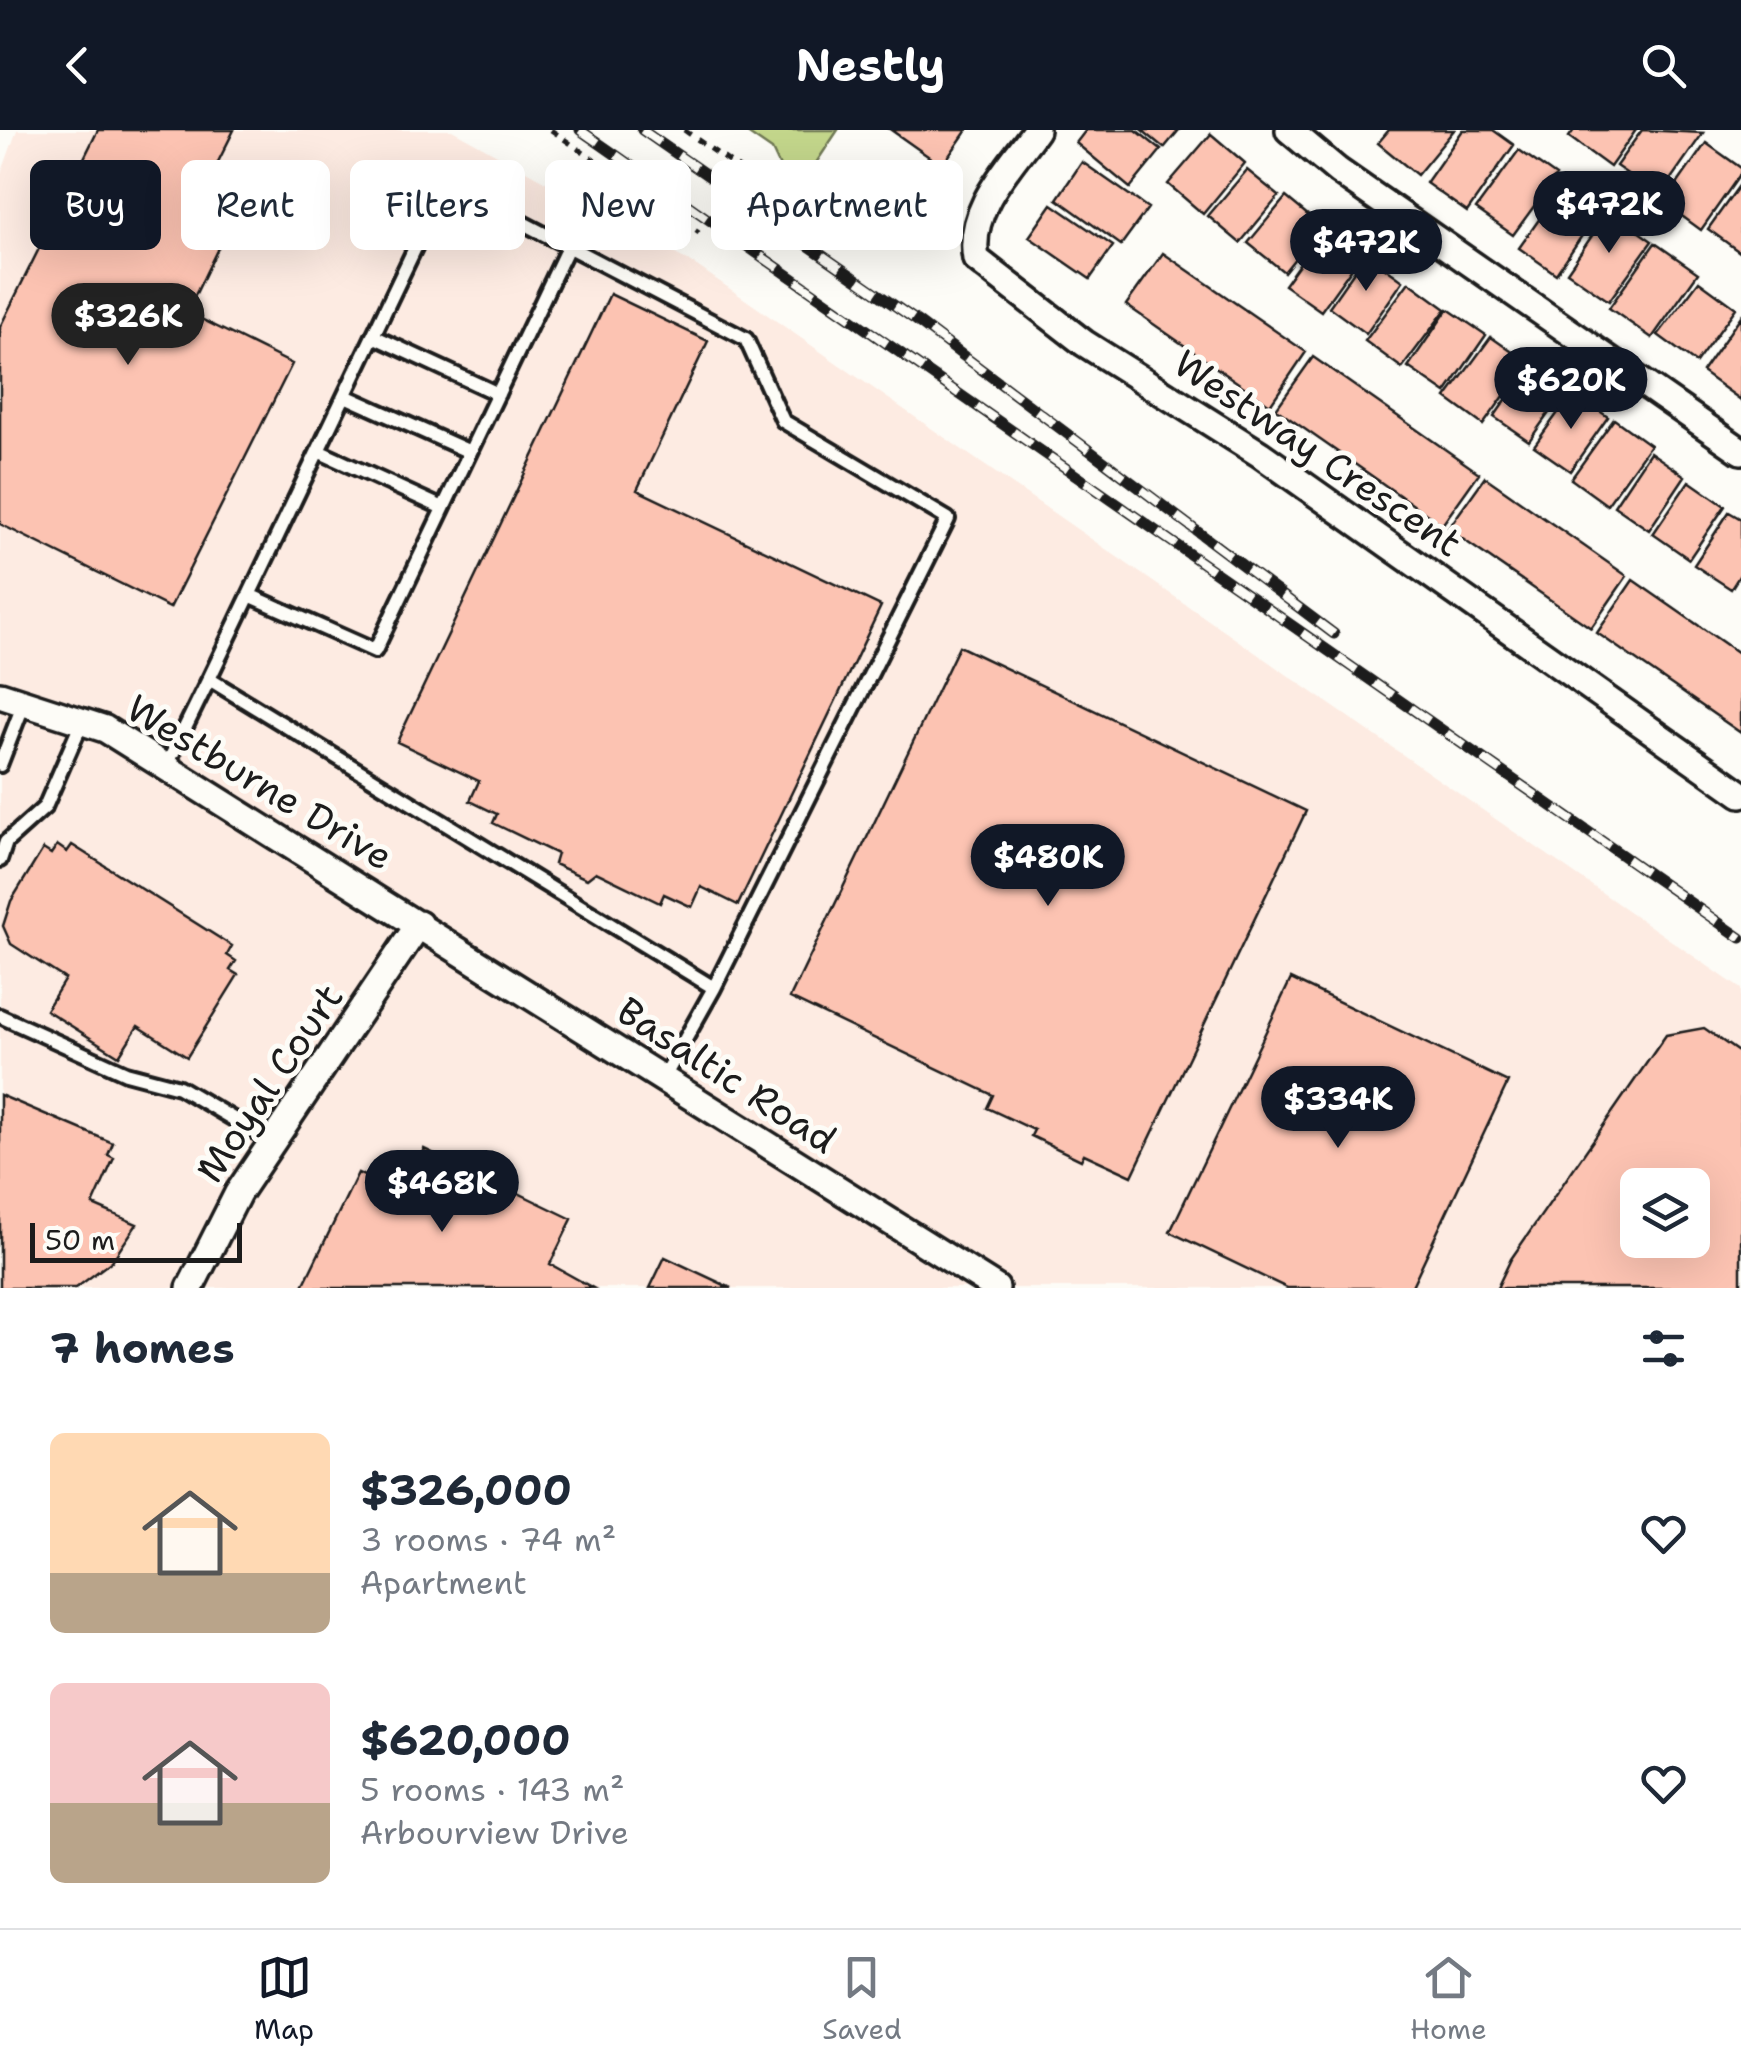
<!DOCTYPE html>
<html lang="en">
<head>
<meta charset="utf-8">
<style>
	:root { --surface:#fff; --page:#f6f6f7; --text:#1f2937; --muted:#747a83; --line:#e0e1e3; --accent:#111827 }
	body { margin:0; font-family:"Shantell Sans",sans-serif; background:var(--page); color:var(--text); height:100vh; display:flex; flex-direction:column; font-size:38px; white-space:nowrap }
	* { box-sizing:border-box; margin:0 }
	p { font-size:32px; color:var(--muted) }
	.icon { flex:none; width:55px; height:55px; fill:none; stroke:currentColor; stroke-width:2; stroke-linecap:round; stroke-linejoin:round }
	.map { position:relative; height:1158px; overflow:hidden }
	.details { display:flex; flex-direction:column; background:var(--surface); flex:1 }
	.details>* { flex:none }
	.guide { position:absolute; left:30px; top:30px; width:1000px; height:90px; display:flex; gap:20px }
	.fabs { position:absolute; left:1620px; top:1038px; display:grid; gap:20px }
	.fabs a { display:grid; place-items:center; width:90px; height:90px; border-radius:15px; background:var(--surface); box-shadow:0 10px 40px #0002; font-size:50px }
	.scale { position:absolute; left:30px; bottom:25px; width:212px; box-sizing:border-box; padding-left:10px; border:5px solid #1c1c1c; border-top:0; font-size:28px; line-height:35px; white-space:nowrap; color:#1c1c1c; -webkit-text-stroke:8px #fdfcf7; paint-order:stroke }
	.price { position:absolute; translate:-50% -85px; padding:0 22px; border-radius:35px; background:var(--accent); color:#fff; font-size:32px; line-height:65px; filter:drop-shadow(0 2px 5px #0008) }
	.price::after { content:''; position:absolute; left:50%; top:60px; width:30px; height:22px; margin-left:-15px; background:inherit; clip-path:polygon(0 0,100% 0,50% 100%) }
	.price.selected { background:#222; color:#fff }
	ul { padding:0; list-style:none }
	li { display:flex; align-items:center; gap:30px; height:250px; padding:0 50px }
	li span { display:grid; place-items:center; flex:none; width:280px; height:200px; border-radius:15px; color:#555 }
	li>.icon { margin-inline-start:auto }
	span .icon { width:120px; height:120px; fill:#fffc; stroke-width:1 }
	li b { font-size:42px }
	h2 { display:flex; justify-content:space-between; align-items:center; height:120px; padding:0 50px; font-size:42px }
	.chip { padding:0 35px; border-radius:15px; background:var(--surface); box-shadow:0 10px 40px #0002; font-size:35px; line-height:90px }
	.chip.selected { background:var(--accent); color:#fff }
	header { display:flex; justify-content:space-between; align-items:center; height:130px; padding:0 50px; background:var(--accent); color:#fff; font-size:45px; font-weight:700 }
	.tab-bar { display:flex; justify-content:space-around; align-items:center; height:140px; border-top:2px solid var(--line); background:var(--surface); font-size:28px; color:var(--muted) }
	.tab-bar a { display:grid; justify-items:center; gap:5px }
	.tab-bar .selected { color:var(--accent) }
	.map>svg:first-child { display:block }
</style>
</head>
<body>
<header><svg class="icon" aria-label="back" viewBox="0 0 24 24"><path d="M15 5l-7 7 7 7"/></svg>Nestly<svg class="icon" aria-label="search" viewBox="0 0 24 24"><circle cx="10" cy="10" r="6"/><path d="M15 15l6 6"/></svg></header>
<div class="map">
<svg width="1741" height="1158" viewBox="0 0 1741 1158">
	<rect width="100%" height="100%" fill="#fdfcf7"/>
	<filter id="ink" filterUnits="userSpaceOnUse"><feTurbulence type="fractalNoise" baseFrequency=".01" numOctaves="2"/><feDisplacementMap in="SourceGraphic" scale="20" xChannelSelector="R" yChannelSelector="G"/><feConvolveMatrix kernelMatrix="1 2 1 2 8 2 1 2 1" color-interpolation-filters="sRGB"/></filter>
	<g filter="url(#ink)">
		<!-- built -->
		<path fill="#fdebe2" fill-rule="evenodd" d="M17,0H452L697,136L1741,859V1158H0V47ZM1638,1055H1692V1110H1638Z"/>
		<!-- green -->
		<path fill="#c3d68b" stroke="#707954" stroke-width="2.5" d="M743,0H838L794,66L772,20Z"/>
		<!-- building -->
		<path fill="#fcc3b2" stroke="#1c1c1c" stroke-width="2.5" fill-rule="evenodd" d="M98,0H234L202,64L236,81L187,182L292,234L170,478L0,394V197Z
			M891,0H967L942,36Z
			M1086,0H1136L1161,20L1130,58L1076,13Z
			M1142,0H1179L1164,18Z
			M1389,0H1454L1417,45L1378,13Z
			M1463,0H1493L1514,15L1467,82L1426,53Z
			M1574,0H1636L1610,37L1569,7Z
			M1642,0L1703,3L1659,66L1616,36Z
			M1211,4L1245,33L1203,84L1168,54Z
			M1706,13L1741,38V43L1701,100L1664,73Z
			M1519,20L1556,46L1513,105L1476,79Z
			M1082,32L1148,78L1121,115L1057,69Z
			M1247,40L1279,66L1240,113L1208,86Z
			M1566,51L1602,76L1556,144L1519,118Z
			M1741,53V123L1708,99Z
			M1286,67L1321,96L1284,142L1248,113Z
			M1052,74L1113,116L1090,149L1029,107Z
			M1609,81L1652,111L1609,171L1567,142Z
			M1328,94L1364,121L1321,181L1284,155Z
			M1655,113L1698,143L1652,208L1609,178Z
			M1163,123L1306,222L1270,275L1126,175Z
			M1366,124L1403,151L1366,204L1329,177Z
			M1699,151L1736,178L1696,233L1658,205Z
			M1409,152L1446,179L1402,238L1365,211Z
			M610,164L708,211L637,360L881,476L738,775L701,757L692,777L664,764L660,773L596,742L587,749L554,734L557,724L493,693L497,684L470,671L479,651L397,612Z
			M1448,179L1486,205L1446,263L1408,237Z
			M1741,186V270L1702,242Z
			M1491,207L1528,233L1483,295L1446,268Z
			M1313,227L1479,343L1442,395L1276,279Z
			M1531,234L1566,259L1529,311L1494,287Z
			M1573,262L1608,287L1570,341L1534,316Z
			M1614,289L1650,315L1607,375L1571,349Z
			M1650,322L1685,346L1649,400L1614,376Z
			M1485,347L1627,446L1591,498L1448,399Z
			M1689,351L1725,376L1689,429L1653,404Z
			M1729,382L1741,389V443L1731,459L1694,435Z
			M1633,450L1741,525V603L1597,503Z
			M959,516L1306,681L1132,1046L1084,1024L1081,1030L1031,1006L1034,1000L987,978L993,965L790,868Z
			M57,715L67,722L72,715L232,816L227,825L236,831L230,840L238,845L187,927L138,896L119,926L46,880L65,849L11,814L3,796L11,771L43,719L51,724Z
			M1291,849L1508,952L1411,1158H1287L1170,1102Z
			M1704,898L1741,924V1158H1497L1511,1129L1666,905ZM1638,1055H1692V1110H1638Z
			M0,965L113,1013L108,1025L114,1028L93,1075L137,1094L112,1131L76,1158H0Z
			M424,1019L487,1049L490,1044L509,1052L506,1057L572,1089L550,1134L593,1158H302L358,1043L402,1064Z
			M665,1127L731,1158H650Z"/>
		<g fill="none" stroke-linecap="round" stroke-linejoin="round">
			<!-- lane casing -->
			<g stroke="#1c1c1c" stroke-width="20">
				<path id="lane" d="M373,206L498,264
					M345,266L470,322
					M318,321L443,378
					M249,465L375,521L568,117
					M209,549L446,53L746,209L783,291L948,389L714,858
					M0,635L24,573
					M166,637L209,549L714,858L663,949
					M0,730L6,712L45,677L82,592
					M0,886L126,943L179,957L274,1013"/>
			</g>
			<!-- street casing -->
			<g stroke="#1c1c1c" stroke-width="32">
				<path id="street" d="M1036,0C1009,38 967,79 976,129L1084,213L1260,324L1741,664
					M1289,0L1338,41L1741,321
					M0,565L105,599L996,1158
					M190,1158L238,1063L419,794"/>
			</g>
			<!-- path -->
			<path stroke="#1c1c1c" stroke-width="5" stroke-dasharray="8 8" stroke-linecap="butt" d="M551,0L699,103
				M684,0L745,43"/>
			<!-- lane -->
			<use href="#lane" stroke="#fdfcf7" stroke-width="12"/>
			<!-- street -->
			<use href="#street" stroke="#fdfcf7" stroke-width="25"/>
			<!-- rail casing -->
			<g stroke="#1c1c1c" stroke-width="11">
				<path id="rail" d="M580,0L1741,808
					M642,0L917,191L1334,504"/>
			</g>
			<!-- rail -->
			<use href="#rail" stroke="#fdfcf7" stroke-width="8" stroke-dasharray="22" stroke-linecap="butt"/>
		</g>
	</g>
	<g text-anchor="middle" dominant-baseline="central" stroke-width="10" stroke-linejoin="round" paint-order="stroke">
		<!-- street labels -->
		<g font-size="38" fill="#1c1c1c" stroke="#fdfcf7">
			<text transform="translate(1318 323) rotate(34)">Westway Crescent</text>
			<text transform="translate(260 652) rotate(31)">Westburne Drive</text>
			<text transform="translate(727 945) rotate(33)">Basaltic Road</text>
			<text transform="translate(269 953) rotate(-56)">Moyal Court</text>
		</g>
	</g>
</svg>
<div class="fabs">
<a><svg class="icon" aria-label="layers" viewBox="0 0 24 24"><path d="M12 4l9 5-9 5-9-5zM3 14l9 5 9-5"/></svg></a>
</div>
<div class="scale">50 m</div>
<b class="price" style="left:1609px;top:126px">$472K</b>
<b class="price" style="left:1366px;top:164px">$472K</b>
<b class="price selected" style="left:128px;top:238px">$326K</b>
<b class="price" style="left:1571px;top:302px">$620K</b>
<b class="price" style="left:1048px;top:779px">$480K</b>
<b class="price" style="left:1338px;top:1021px">$334K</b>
<b class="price" style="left:442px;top:1105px">$468K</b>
<div class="guide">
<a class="chip selected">Buy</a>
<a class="chip">Rent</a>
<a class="chip">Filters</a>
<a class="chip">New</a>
<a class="chip">Apartment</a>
</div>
</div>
<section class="details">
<h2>7 homes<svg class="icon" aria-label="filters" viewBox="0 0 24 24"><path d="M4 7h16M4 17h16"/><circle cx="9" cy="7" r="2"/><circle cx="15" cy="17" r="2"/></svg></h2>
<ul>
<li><span style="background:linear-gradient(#ffd9b3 70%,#b9a48a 0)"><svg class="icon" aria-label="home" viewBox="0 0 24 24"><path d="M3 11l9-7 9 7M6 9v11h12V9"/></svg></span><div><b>$326,000</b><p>3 rooms · 74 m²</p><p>Apartment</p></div><svg class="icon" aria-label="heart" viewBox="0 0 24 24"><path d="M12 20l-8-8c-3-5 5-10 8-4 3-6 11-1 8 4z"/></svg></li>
<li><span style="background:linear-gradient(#f6c9c9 60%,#b9a48a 0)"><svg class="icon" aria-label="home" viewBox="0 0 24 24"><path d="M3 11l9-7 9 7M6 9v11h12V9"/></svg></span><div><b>$620,000</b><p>5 rooms · 143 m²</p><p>Arbourview Drive</p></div><svg class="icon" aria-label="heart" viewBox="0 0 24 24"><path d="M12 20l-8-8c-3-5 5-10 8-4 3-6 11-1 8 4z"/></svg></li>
</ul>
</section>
<nav class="tab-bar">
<a class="selected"><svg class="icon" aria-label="map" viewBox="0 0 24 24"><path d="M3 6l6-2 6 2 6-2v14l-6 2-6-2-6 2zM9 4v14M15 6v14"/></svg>Map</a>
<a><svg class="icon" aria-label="saved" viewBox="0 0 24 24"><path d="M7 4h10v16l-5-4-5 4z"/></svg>Saved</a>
<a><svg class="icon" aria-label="home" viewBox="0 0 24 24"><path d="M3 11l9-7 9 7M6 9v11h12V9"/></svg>Home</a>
</nav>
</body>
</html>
